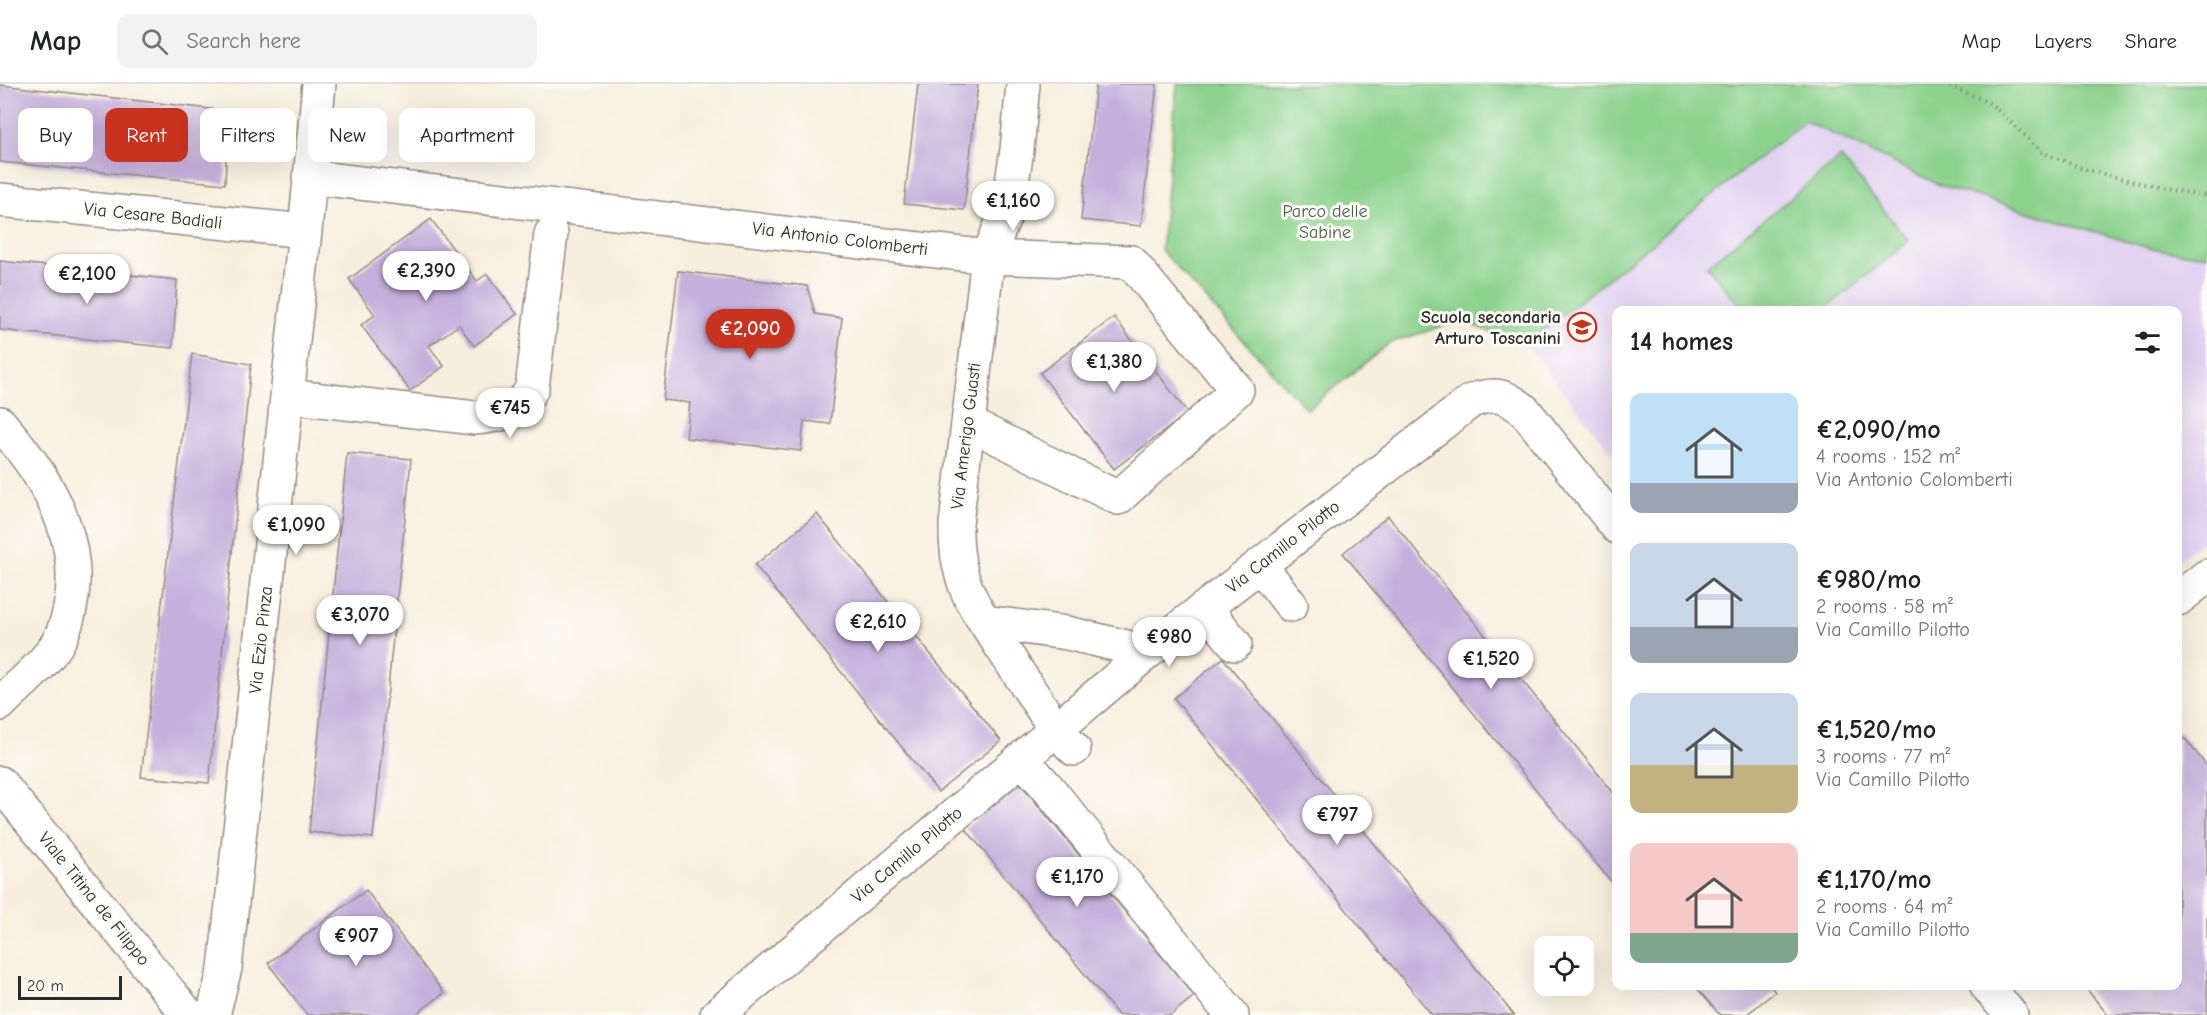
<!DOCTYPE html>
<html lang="en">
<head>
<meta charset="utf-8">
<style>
	:root { --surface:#fff; --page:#f2f2f2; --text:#202124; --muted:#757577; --line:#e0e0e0; --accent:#c8321e }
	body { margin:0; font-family:"Comic Neue",sans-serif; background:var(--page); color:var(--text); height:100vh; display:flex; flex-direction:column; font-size:22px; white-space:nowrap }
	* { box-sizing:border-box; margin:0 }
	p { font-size:20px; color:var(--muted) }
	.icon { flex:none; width:33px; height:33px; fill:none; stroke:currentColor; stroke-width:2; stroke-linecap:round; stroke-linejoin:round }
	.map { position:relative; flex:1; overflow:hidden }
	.details { position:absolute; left:1612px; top:222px; width:570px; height:684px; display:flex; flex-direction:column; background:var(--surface); border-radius:12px; box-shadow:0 6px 24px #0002 }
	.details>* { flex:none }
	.guide { position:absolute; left:18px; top:24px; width:570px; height:54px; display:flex; gap:12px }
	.fabs { position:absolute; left:1534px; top:852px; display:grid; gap:12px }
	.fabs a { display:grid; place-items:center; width:60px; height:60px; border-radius:12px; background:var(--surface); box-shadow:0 6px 24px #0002; font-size:30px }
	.scale { position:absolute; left:18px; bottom:15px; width:104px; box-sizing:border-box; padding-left:6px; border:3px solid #2b2b2b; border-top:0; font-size:16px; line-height:21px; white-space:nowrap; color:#2b2b2b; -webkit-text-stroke:4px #fdfcf7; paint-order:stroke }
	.price { position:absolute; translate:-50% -51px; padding:0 14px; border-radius:21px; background:#fff; color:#222; font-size:20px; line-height:39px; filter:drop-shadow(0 2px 3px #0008) }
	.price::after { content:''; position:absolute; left:50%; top:36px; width:18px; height:14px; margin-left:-9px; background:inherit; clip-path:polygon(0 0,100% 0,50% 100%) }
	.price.current { background:var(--accent); color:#fff }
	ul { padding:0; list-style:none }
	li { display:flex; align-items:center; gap:18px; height:150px; padding:0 18px }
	li span { display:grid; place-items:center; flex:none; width:168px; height:120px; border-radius:12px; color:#555 }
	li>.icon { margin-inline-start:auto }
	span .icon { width:72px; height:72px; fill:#fffc; stroke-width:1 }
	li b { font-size:26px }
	h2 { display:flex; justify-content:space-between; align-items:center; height:72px; padding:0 18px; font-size:26px }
	.chip { padding:0 21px; border-radius:12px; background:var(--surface); box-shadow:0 6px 24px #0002; font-size:21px; line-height:54px }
	.chip.current { background:var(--accent); color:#fff }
	header { display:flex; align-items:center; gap:36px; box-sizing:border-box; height:84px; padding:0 30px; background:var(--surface); border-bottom:2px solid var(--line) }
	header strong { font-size:28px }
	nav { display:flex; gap:33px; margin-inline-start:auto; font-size:21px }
	.search { width:420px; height:54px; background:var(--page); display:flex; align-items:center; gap:15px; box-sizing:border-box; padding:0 21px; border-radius:12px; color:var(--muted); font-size:22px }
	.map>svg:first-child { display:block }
</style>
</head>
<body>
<header>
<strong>Map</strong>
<div class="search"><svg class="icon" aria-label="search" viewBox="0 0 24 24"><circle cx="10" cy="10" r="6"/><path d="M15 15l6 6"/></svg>Search here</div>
<nav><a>Map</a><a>Layers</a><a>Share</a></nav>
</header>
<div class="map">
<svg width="2207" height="931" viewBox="0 0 2207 931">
	<rect width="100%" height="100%" fill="#fdfcf7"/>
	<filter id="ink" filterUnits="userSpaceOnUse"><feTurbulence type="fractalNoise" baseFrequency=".0167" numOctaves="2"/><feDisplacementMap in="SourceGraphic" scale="12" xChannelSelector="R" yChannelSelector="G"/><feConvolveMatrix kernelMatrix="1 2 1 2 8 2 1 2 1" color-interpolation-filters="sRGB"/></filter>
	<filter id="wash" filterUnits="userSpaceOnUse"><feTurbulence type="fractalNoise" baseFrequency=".008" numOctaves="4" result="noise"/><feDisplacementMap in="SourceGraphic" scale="24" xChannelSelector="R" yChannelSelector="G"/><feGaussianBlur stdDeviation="1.35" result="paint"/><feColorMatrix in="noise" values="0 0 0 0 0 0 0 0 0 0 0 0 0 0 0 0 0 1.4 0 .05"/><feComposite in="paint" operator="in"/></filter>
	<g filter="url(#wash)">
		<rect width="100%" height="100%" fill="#f8eedd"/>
		<!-- built -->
		<path fill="#e3d3f2" d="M1805,37L1942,102L2149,164L2207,172V453L2178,476V226H1617V375L1526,260Z"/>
		<!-- green -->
		<path fill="#8bd28d" stroke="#5b7e5c" stroke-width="1.5" d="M1177,0H2207V172L2149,164L1942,102L1805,37L1526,260L1459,237L1390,259L1307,326L1161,166Z
			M1841,73L1909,157L1824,226H1743L1707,182Z"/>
		<g id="blocks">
			<!-- building -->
			<path fill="#c5afdc" d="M918,0H978L964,126L904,120Z
				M1096,0H1157L1141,142L1081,136Z
				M0,1L228,27L225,100L0,78Z
				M431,135L477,197L487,190L517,230L474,262L459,241L429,262L444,282L410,307L361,241L375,231L349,195Z
				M0,177L177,196L173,264L0,246Z
				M678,187L807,202L815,230L842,234L830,340L804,337L801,367L686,354L690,319L663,316Z
				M1114,233L1188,329L1114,385L1040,289Z
				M192,270L251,280L209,699L141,693Z
				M347,369L411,375L373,754L309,748Z
				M817,430L1001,657L938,708L755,481Z
				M1388,432L1617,713V805L1343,469Z
				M1223,574L1514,931H1432L1174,614Z
				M2178,646L2207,682V931H2108L2084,902H2178Z
				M1020,699L1194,912L1171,931H1118L965,744Z
				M366,806L444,909L415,931H307L268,879Z
				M1695,902H1770L1775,908L1746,931H1720Z"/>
		</g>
	</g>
	<g filter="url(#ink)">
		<use href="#blocks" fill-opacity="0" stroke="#928c84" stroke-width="1.5"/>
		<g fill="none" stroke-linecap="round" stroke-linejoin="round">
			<!-- minor casing -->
			<g stroke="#928c84" stroke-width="36">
				<path id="minor" d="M1023,0L1017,66L1008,124L988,173L956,440C955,477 963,508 985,538L1067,549L1148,568
					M309,93L988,173L1131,178L1237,306L1118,414L968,339
					M0,116L305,147
					M287,312L475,334C500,332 520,328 532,304L551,150
					M0,339C42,387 80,446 72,512C70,529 66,545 57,560C42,583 19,601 0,620
					M1260,481L1291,521
					M2178,515L2207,492
					M1205,524L1235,560
					M985,538L1056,646L1074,665
					M1022,675L1048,704L1232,931
					M0,699L188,931
					M1987,902L2011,931
					M213,931L225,884L305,147L319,0
					M717,931L1148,568L1471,317C1495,308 1506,311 1525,327L1617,443"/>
			</g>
			<!-- path -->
			<path stroke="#928c84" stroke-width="4" stroke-dasharray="1.5 4.5" stroke-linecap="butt" d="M1944,0L1990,19L2042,68L2081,84L2159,104L2207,112"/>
			<!-- minor -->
			<use href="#minor" stroke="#fff" stroke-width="33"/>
		</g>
	</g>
	<!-- icons -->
	<defs>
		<g id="school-ring" transform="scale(1.5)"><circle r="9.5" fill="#fdfcf7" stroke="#c8321e" stroke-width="1.5"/><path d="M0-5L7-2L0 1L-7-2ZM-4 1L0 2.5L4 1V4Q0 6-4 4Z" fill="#c8321e"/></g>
	</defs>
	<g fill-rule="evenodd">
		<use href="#school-ring" x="1582" y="243"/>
	</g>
	<g text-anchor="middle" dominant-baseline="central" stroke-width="6" stroke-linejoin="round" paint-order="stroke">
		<!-- park labels -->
		<g font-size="18" fill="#485d48" stroke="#fdfcf7">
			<text x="1325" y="127">Parco delle<tspan x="1325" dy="21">Sabine</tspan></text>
		</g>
		<!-- street labels -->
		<g font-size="18" fill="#2b2b2b" stroke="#fdfcf7">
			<text transform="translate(153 132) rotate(6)">Via Cesare Badiali</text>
			<text transform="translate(840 155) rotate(7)">Via Antonio Colomberti</text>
			<text transform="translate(966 352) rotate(-83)">Via Amerigo Guasti</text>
			<text transform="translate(1283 463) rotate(-38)">Via Camillo Pilotto</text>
			<text transform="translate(261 556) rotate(-84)">Via Ezio Pinza</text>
			<text transform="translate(907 771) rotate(-40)">Via Camillo Pilotto</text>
			<text transform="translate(94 815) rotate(51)">Viale Titina de Filippo</text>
		</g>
		<!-- poi labels -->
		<g font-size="18" font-weight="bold" fill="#2b2b2b" stroke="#fdfcf7" text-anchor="end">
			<text x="1561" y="233">Scuola secondaria<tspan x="1561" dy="21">Arturo Toscanini</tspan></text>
		</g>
	</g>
</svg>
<div class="fabs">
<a><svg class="icon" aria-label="locate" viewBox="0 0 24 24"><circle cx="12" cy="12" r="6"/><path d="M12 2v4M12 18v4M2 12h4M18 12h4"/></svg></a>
</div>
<div class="scale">20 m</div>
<b class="price" style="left:1013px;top:148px">€1,160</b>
<b class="price" style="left:426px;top:218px">€2,390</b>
<b class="price" style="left:87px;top:221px">€2,100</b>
<b class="price current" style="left:750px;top:276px">€2,090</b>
<b class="price" style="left:1114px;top:309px">€1,380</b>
<b class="price" style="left:510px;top:355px">€745</b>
<b class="price" style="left:296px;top:472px">€1,090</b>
<b class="price" style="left:360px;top:562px">€3,070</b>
<b class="price" style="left:878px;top:569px">€2,610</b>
<b class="price" style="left:1169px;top:584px">€980</b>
<b class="price" style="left:1491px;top:606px">€1,520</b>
<b class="price" style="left:1337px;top:762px">€797</b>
<b class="price" style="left:1077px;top:824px">€1,170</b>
<b class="price" style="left:356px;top:883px">€907</b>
<div class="guide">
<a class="chip">Buy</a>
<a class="chip current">Rent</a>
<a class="chip">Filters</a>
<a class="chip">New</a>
<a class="chip">Apartment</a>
</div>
<section class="details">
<h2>14 homes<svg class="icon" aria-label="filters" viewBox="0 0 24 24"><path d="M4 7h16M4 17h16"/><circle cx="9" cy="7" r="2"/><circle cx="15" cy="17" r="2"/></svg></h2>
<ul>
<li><span style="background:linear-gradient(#bfe0f5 75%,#9aa5b1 0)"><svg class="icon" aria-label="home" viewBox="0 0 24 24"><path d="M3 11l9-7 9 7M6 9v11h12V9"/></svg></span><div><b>€2,090/mo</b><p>4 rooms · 152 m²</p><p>Via Antonio Colomberti</p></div></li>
<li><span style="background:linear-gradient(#c9d6e8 70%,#9aa5b1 0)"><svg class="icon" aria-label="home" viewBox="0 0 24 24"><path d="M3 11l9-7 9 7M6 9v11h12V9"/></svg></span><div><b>€980/mo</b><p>2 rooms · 58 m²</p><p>Via Camillo Pilotto</p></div></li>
<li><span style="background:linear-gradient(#c9d6e8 60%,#c2b280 0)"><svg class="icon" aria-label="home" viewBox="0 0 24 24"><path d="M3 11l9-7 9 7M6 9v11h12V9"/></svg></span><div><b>€1,520/mo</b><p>3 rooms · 77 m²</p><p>Via Camillo Pilotto</p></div></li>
<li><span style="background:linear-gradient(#f6c9c9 75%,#7fa58c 0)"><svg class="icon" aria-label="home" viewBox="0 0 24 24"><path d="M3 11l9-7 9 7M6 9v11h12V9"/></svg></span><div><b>€1,170/mo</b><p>2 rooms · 64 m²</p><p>Via Camillo Pilotto</p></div></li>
</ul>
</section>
</div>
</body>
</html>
